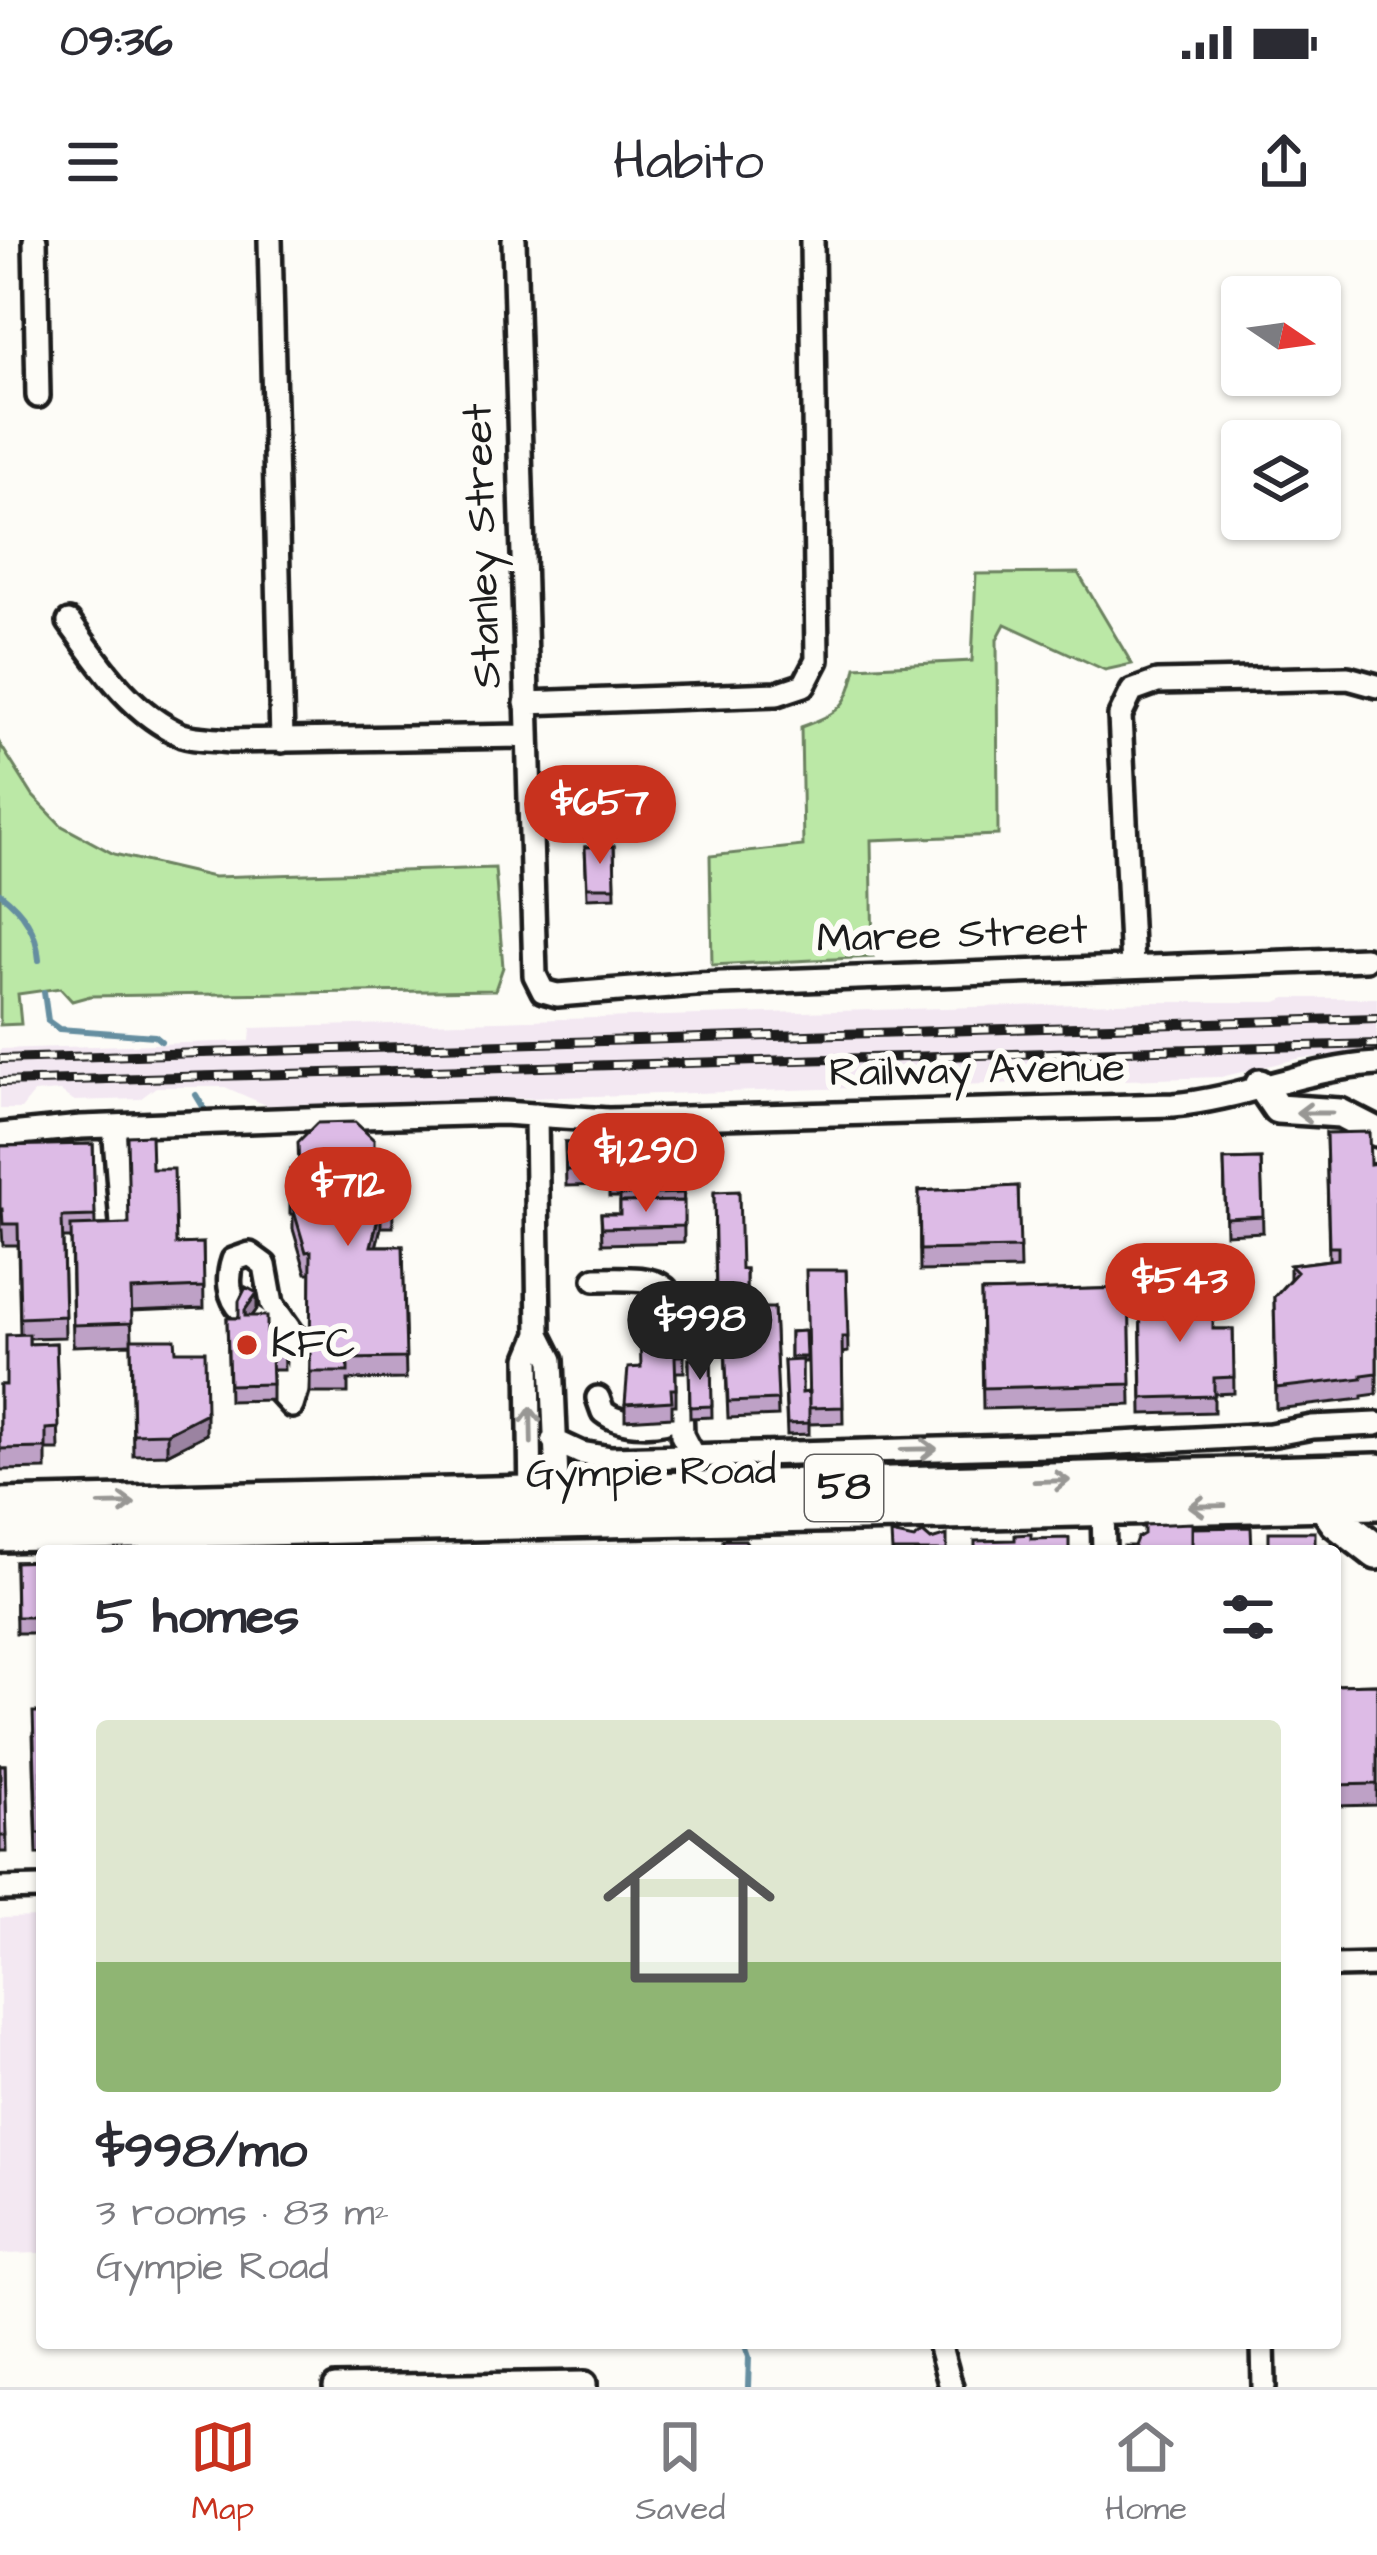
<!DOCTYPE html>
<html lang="en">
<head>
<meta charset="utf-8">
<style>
	:root { --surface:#fff; --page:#f7f7f7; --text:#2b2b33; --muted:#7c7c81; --line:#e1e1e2; --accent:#c8321e }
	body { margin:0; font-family:"Architects Daughter",sans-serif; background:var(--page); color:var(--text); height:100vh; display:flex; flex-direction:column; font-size:45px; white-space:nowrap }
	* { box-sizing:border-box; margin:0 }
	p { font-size:39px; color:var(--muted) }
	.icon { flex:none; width:66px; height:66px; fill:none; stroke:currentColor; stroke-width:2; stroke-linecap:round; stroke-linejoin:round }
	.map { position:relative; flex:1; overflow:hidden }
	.sheet { position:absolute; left:36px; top:1305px; width:1305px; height:804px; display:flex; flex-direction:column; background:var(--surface); border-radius:12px; box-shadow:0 3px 9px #0004 }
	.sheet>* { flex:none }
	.needle { width:78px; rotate:103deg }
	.controls { position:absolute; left:1221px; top:36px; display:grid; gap:24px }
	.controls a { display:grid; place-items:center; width:120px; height:120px; border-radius:12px; background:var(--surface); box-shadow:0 3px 9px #0004; font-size:60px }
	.price { position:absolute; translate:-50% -102px; padding:0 27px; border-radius:42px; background:var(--accent); color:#fff; font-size:39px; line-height:78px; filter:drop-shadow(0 3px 6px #0008) }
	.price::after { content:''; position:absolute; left:50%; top:72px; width:36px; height:27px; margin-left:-18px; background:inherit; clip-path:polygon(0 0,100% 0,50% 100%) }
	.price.on { background:#222; color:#fff }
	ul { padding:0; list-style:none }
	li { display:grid; align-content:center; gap:24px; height:636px; padding:0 60px }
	li span { display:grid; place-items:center; height:372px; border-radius:12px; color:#555 }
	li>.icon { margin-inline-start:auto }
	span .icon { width:216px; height:216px; fill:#fffc; stroke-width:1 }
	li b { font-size:51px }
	h2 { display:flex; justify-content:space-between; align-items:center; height:144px; padding:0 60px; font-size:51px }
	.status { display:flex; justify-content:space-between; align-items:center; height:84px; padding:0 60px; background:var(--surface); direction:ltr }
	.status svg { height:33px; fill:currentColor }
	header { display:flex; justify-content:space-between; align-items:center; height:156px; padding:0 60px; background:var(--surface); font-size:54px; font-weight:600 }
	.tabs { display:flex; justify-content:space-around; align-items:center; height:168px; border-top:3px solid var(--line); background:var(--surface); font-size:33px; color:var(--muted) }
	.tabs a { display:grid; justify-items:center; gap:6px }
	.tabs .on { color:var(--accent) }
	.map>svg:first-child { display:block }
</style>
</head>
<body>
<div class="status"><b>09:36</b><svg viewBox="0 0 49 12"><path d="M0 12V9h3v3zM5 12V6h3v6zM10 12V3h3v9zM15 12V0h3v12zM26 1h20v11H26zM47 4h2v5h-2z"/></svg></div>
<header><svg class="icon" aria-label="menu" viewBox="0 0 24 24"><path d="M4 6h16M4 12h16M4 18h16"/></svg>Habito<svg class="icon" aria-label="share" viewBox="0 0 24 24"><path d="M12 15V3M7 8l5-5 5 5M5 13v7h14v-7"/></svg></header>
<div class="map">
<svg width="1377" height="2147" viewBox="0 0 1377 2147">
	<rect width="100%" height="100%" fill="#fdfcf7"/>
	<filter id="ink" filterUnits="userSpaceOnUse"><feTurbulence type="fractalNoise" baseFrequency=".00833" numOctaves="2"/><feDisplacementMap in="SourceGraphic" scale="24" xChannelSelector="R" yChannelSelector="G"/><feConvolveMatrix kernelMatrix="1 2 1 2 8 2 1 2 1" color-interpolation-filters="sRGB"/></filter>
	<g filter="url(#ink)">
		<!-- built -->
		<path fill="#f3e8f2" d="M1286,758H1377V815L1301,818L1221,837L268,866L225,847H156L140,859L73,861L60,851L34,853L21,869H0V809L250,801L251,788L1151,762H1276Z
			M42,1677V2013L0,2014V1678Z"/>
		<!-- green -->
		<path fill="#bbe8a6" stroke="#6c8261" stroke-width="3" d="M1078,333L1132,424L1105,430L1005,384L997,399L998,595L871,600L873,717L712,725L710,616L803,606L801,487C839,473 848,467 856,427L972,421L976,334Z
			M0,504L33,556L62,586L114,614L213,637L495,628L503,727L495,750L90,756L72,761L60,748L18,754L21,784L0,785Z"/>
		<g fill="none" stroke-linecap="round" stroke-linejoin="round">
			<!-- stream -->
			<path stroke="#658ea0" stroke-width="6" d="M0,653C23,671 37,691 39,720
				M44,752L48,781L59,789L155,796L161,801
				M196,855L205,870
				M744,2103L749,2117L748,2147"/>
			<!-- minor casing -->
			<g stroke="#1c1c1c" stroke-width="30">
				<path id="minor" d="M35,0L38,156
					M270,0L282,501
					M514,0L535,735L543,751L557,755L695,744L1365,719
					M69,382C100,425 131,473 182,495C196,500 215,499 229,501L528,496
					M526,463L777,454L804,445L817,420L812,0
					M1132,727L1120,476L1132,451L1157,442L1348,438L1377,446
					M114,886L123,996
					M0,895L81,887L361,877L503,873L608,880L1173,865C1243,859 1306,828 1377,824
					M595,1039C671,1037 677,1040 680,1116
					M242,1071C228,1058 227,1038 233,1020L250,1014L265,1025L272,1064L293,1094L298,1120L297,1150L292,1166L279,1152L277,1130
					M253,1077L271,1089L276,1116
					M539,1094L552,1120L558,1265
					M680,1132L682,1195L692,1214
					M598,1158L603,1172C622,1187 661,1187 681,1175
					M553,1200L581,1213L611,1218L1083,1205L1270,1195L1312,1187L1377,1184
					M531,1262L529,1118L539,1094L536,875
					M1103,1268L1104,1311
					M0,1649L42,1648
					M1335,1726L1377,1725
					M939,2103L951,2147
					M1263,2103L1264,2147
					M335,2147L585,2143V2147"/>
			</g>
			<!-- major casing -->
			<g stroke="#1c1c1c" stroke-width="36">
				<path id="major" d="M1260,844L1277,869L1340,873L1377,892"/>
			</g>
			<!-- highway casing -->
			<g stroke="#1c1c1c" stroke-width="42">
				<path id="highway" d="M1324,1263L1337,1281L1377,1312
					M0,1266C459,1258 918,1243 1377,1231
					M0,1294L1377,1262"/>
			</g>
			<!-- minor -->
			<use href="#minor" stroke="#fdfcf7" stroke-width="21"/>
			<!-- major -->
			<use href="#major" stroke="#fdfcf7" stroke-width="27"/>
			<!-- highway -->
			<use href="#highway" stroke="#fdfcf7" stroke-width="33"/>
			<!-- rail casing -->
			<g stroke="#1c1c1c" stroke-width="10">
				<path id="rail" d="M0,819L1377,778
					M0,842L1377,804"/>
			</g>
			<!-- rail -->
			<use href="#rail" stroke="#fdfcf7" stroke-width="6" stroke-dasharray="18" stroke-linecap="butt"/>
		</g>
		<!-- wall -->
		<path fill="#bea1c6" stroke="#1c1c1c" stroke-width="3" d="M614,606L615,657L587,658L585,607Z
			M1326,893L1370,924L1377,923V1154L1362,1156V1159L1276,1169L1274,1057L1290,1039V1025L1329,1020Z
			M683,898L684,1002L602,1004L601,974H620V957H609V945L566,946L565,902Z
			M93,904L95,985L129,984L152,929L176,1004L203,1003L204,1068L131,1071L132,1099L176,1111L206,1194L167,1214L133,1215L131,1104L73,1106L71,998H63L65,1097L29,1098V1104L56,1103L59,1210H46V1229L0,1230V1145H6L20,1095L18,1005H3L2,990H0V906Z
			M1261,919L1263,992L1226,994L1224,920Z
			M392,924L393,987H381L376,1006H403L406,1139L348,1140V1153H310L311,1033H306L293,989V974H290V930Z
			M1018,946L1020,1029L920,1031L919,951Z
			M714,952L741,1029H746V1065L716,1066Z
			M846,1030L848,1112L842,1113L843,1183L809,1184V1194L787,1195L784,1121H790V1092L805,1091L806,1122H802V1153L808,1152Z
			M1129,1048L1131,1165L983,1169L981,1052Z
			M1140,1049L1181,1077L1213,1089H1233L1234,1153L1214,1154V1172L1142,1174Z
			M774,1068L778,1176L728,1178L724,1085L760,1084Z
			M257,1069L252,1076L267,1101L283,1100L284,1130H272V1160L229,1161L227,1078H239Z
			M675,1100H684V1132H676V1165H672V1177L625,1180V1164L641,1127Z
			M689,1119H711L712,1177L690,1178Z
			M42,1321V1393H16L15,1322Z
			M1377,1444V1565L1335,1566V1445Z
			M42,1472V1614H37L33,1493Z
			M0,1525H5L7,1612H0Z"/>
		<!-- shaded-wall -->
		<path fill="#9b83a1" stroke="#1c1c1c" stroke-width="3" d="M381,966V987L371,1027V1006Z
			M257,1053V1069L245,1086V1070Z
			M206,1173V1194L167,1214V1193Z"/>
		<!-- building -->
		<path fill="#ddbbe6" stroke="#1c1c1c" stroke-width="3" d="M614,606L615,647H587L585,607Z
			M355,882L374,900V925L392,924L393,966H381L371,1006H403L406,1118L348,1119V1132H310L311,1011L306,1012L293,968L299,967V953H290V930H299L298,902L317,883Z
			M1369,892L1370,924L1377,923V1133L1362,1135V1138L1276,1148L1274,1057L1297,1032L1290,1025L1338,1019V1007H1329L1326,893Z
			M151,895L152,929H174L176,1004L203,1003L204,1047L131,1050L132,1083L73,1085L71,986L129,984L127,896Z
			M683,898L684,953L620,955V941H609V929L566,930L565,902Z
			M93,904L95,976L62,977L65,1076L20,1078L18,984H3L2,969H0V906Z
			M1261,919L1263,976L1226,978L1224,920Z
			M1018,946L1020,1008L920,1010L919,951Z
			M739,951L741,1029H746V1049L716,1050L714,952Z
			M684,961V986L602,988L601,974H620V962Z
			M1165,1029H1181V1077L1213,1076V1089H1233L1234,1137L1214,1138V1156L1142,1158L1140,1049H1146Z
			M806,1030H846L848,1097H842L843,1167L809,1168Z
			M246,1047L257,1053L245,1070V1076H267V1101L283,1100L284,1114L271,1115L272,1144L229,1145L227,1078H239V1061Z
			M1129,1048L1131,1144L983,1148L981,1052Z
			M673,1056L675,1100H684V1116H675L676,1149H671L672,1161L625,1164L628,1128L641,1127L639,1057Z
			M760,1068H774L778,1160L728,1162L724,1085L760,1084Z
			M805,1091L806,1117H790V1092Z
			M29,1094V1104L56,1103L59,1188L46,1189V1208L0,1209V1145H6V1095Z
			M131,1099H175L176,1111H205L206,1173L167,1193L133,1194Z
			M689,1119H711L712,1166L690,1167Z
			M802,1120V1153L809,1152V1183L787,1184L784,1121Z
			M1192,1283V1311H1124V1306H1134L1137,1298L1144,1294V1285Z
			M1251,1287L1252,1311H1192V1288Z
			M1269,1292H1315V1311H1269Z
			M923,1293L931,1300L947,1295V1311H892L891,1294L914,1299Z
			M1031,1294V1299L1069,1298V1311H975V1301L1015,1300V1295Z
			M723,1300H745L752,1311H723Z
			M42,1321V1377H16L15,1322Z
			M1377,1444V1544L1335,1545V1445Z
			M33,1472H42V1593H37Z
			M0,1525H5L7,1596H0Z"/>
		<!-- one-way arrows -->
		<defs><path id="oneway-shaft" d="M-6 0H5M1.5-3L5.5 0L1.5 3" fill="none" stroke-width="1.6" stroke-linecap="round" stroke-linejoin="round" transform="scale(3)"/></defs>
		<g stroke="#989794">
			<use href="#oneway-shaft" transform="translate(1314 873) rotate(-180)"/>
			<use href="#oneway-shaft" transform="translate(531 1185) rotate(-91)"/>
			<use href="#oneway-shaft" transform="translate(919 1209) rotate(-1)"/>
			<use href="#oneway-shaft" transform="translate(1052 1241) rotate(-2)"/>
			<use href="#oneway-shaft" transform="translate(117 1264) rotate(-1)"/>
			<use href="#oneway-shaft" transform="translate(1207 1266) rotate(179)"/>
		</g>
	</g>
	<!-- markers -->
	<circle fill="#c8321e" stroke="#fdfcf7" stroke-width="4.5" cx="247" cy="1105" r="12"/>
	<g text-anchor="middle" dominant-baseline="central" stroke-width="12" stroke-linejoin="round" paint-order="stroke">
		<!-- shield labels -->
		<rect fill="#fdfcf7" stroke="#605f5e" stroke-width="3" x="805" y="1215" width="78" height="66" rx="9"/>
		<g font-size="39" font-weight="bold" fill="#1c1c1c">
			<text x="844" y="1248">58</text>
		</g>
		<!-- street labels -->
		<g font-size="42" fill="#1c1c1c" stroke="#fdfcf7">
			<text transform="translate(483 306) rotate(-92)">Stanley Street</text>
			<text transform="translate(952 695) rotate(-2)">Maree Street</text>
			<text transform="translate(977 831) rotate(-1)">Railway Avenue</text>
			<text transform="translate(651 1233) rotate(-1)">Gympie Road</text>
		</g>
		<!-- poi labels -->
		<g font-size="42" fill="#1c1c1c" stroke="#fdfcf7" text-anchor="start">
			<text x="271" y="1105">KFC</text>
		</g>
	</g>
</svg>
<div class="controls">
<a><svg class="needle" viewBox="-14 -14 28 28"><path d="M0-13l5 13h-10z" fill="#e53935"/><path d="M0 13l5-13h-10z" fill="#7c7c81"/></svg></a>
<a><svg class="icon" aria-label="layers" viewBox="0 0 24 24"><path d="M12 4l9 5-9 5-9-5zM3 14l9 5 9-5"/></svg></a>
</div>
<b class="price" style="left:600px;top:627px">$657</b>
<b class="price" style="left:646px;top:975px">$1,290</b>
<b class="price" style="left:348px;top:1009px">$712</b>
<b class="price" style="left:1180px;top:1105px">$543</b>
<b class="price on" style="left:700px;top:1143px">$998</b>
<section class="sheet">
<h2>5 homes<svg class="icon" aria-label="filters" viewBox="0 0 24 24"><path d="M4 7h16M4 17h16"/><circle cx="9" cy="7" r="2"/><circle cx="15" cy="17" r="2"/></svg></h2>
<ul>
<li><span style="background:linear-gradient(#dfe7d0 65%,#8fb573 0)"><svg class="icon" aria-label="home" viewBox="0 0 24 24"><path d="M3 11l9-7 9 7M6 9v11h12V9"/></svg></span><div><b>$998/mo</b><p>3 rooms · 83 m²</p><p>Gympie Road</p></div></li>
</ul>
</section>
</div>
<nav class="tabs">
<a class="on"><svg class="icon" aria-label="map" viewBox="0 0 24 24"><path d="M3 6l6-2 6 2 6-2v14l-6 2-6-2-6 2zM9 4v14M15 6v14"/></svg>Map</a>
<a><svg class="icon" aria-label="saved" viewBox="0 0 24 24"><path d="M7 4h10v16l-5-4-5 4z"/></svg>Saved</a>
<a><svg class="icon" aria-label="home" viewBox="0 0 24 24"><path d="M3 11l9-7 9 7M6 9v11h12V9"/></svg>Home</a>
</nav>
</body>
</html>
